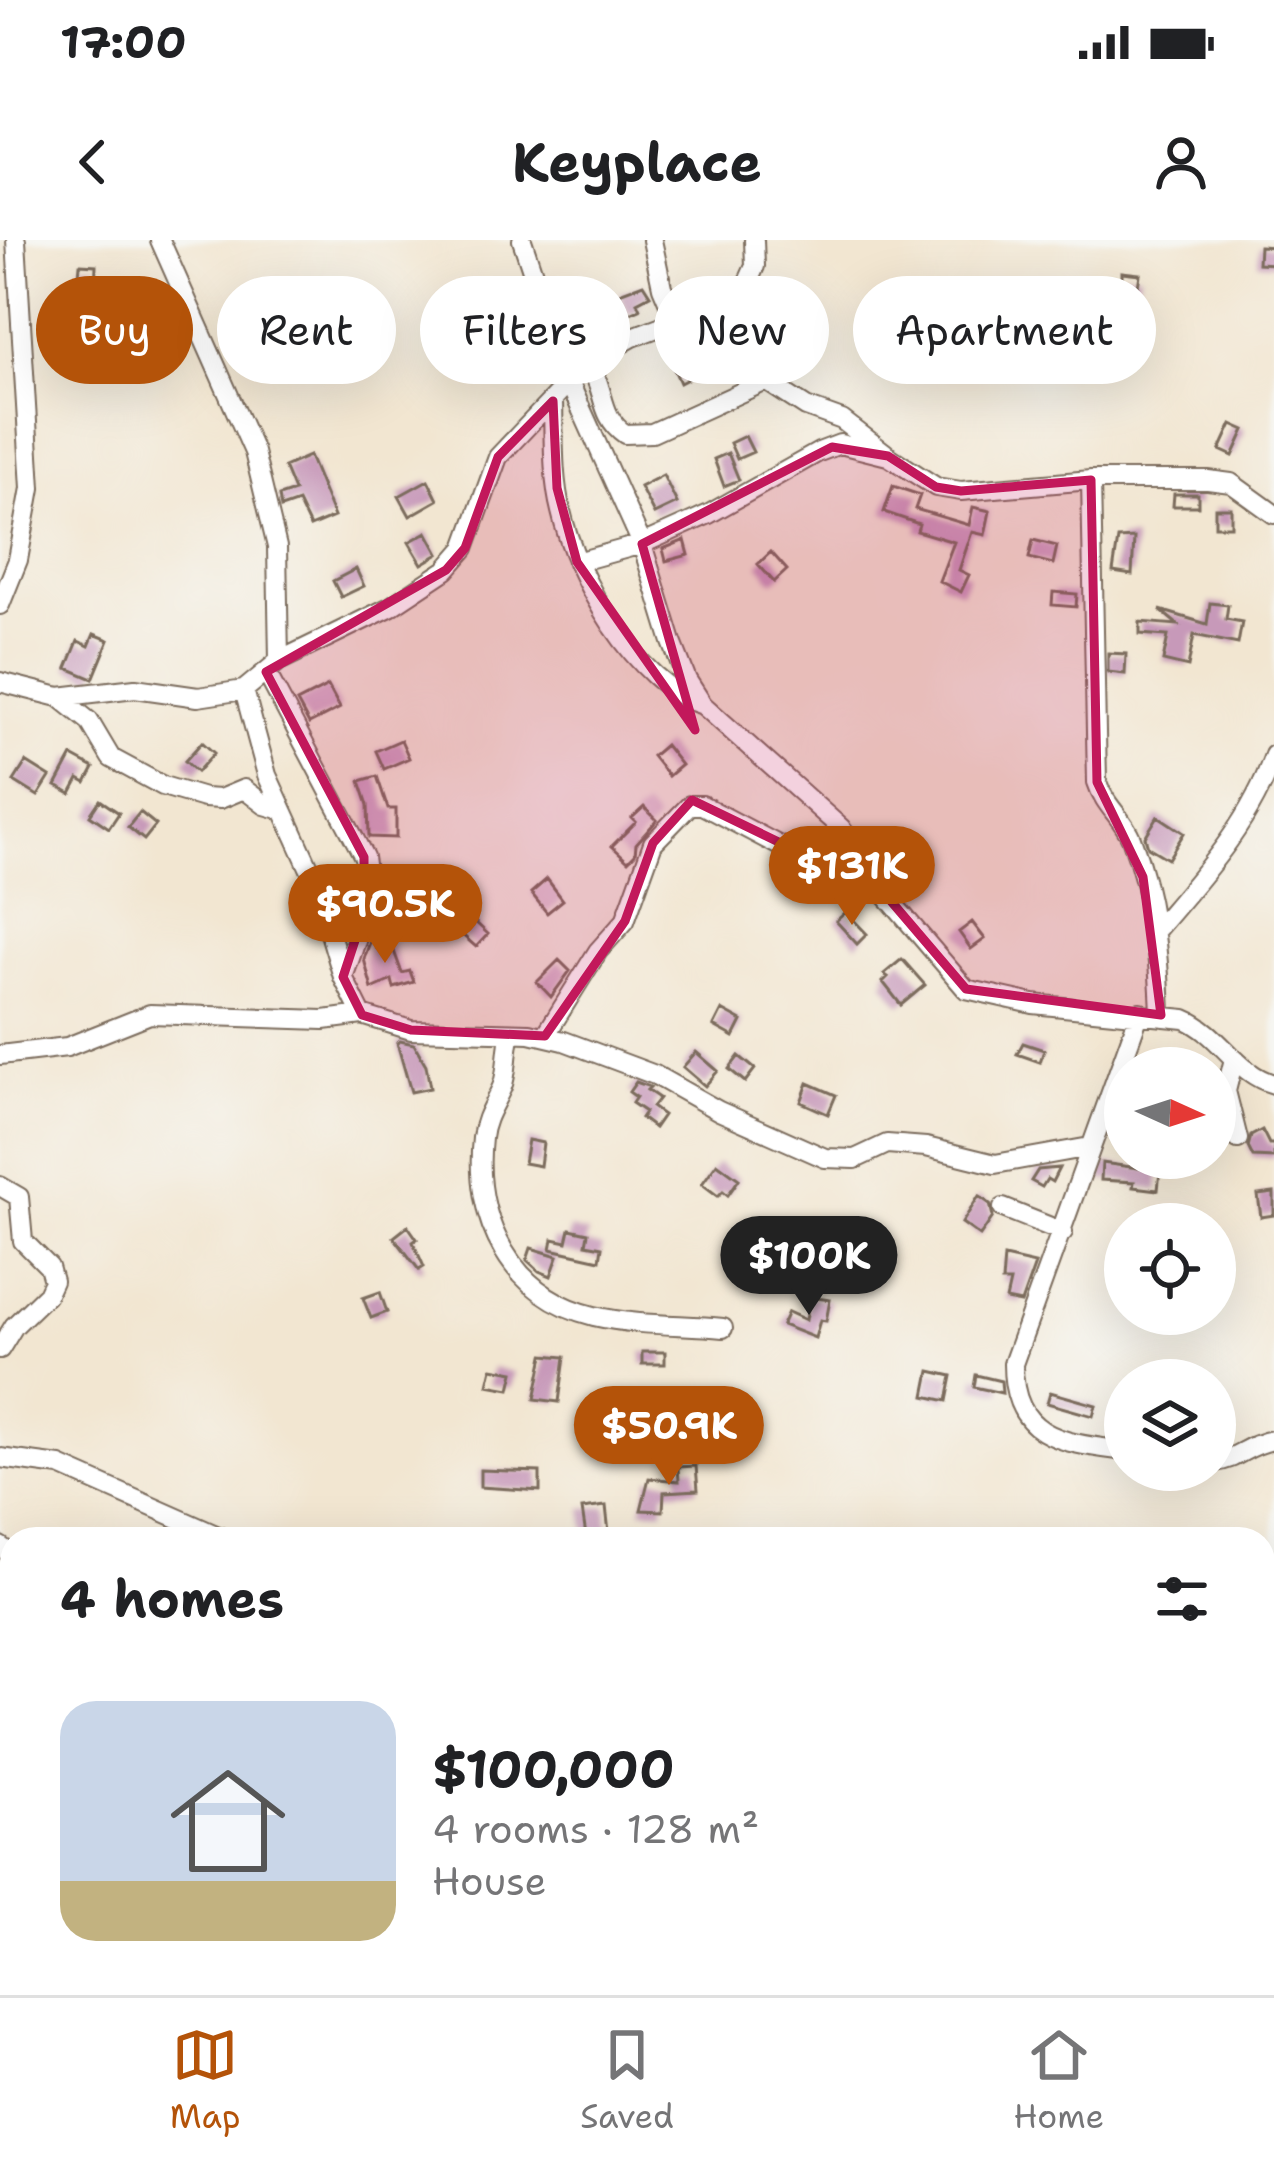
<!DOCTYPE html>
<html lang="en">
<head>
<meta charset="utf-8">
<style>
	:root { --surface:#fff; --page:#f6f6f6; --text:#202124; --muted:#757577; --line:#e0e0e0; --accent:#b45309 }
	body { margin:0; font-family:"Shantell Sans",sans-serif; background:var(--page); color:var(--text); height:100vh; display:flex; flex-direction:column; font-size:45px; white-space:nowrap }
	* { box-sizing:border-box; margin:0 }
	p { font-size:39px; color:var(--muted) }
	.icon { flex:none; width:66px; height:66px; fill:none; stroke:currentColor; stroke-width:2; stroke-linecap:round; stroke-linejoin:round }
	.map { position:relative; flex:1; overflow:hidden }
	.panel { position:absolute; left:0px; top:1287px; width:1275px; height:468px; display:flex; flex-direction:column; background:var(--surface); border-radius:36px 36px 0 0; box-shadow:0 12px 48px #0002 }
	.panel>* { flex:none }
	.top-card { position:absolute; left:36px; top:36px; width:1203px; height:108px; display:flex; gap:24px }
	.needle { width:78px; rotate:93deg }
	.tools { position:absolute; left:1104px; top:807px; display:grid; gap:24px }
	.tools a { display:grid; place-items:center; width:132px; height:132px; border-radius:50%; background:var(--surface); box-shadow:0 12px 48px #0002; font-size:60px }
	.price { position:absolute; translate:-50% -102px; padding:0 27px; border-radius:42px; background:var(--accent); color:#fff; font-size:39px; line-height:78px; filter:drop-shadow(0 3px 6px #0008) }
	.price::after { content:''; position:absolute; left:50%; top:72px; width:36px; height:27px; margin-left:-18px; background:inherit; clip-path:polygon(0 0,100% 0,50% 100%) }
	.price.selected { background:#222; color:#fff }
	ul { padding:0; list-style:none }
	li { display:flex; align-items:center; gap:36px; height:300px; padding:0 60px }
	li+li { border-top:3px solid var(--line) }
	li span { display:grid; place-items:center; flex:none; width:336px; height:240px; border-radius:36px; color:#555 }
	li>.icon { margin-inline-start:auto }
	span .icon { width:144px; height:144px; fill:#fffc; stroke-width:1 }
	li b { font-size:51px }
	h2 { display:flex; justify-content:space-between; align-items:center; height:144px; padding:0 60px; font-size:51px }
	.tag { padding:0 42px; border-radius:54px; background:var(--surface); box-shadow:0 12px 48px #0002; font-size:42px; line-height:108px }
	.tag.selected { background:var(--accent); color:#fff }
	.status { display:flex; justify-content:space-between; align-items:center; height:84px; padding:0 60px; background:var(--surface); direction:ltr }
	.status svg { height:33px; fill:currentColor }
	header { display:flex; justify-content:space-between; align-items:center; height:156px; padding:0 60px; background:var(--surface); font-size:54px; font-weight:700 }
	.menu { display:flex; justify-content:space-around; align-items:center; height:168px; border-top:3px solid var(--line); background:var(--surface); font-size:33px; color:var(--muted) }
	.menu a { display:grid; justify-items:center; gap:6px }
	.menu .selected { color:var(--accent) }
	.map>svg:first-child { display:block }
</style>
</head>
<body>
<div class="status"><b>17:00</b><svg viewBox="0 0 49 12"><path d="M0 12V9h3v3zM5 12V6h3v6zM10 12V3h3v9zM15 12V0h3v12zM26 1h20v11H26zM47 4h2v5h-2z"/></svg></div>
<header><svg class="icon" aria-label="back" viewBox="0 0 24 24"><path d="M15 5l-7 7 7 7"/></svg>Keyplace<svg class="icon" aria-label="person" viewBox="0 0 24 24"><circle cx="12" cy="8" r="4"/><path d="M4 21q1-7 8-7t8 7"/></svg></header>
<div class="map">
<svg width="1274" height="1755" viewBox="0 0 1274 1755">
	<rect width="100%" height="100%" fill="#f6f6f2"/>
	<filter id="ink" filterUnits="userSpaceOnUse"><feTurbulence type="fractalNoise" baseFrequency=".00833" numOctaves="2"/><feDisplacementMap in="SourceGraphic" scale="24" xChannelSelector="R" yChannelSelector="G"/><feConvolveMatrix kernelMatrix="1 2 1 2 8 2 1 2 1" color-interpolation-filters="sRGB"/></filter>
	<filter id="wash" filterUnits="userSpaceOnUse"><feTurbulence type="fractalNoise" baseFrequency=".004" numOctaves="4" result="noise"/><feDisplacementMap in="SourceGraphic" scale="48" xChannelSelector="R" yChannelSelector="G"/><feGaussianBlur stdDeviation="2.7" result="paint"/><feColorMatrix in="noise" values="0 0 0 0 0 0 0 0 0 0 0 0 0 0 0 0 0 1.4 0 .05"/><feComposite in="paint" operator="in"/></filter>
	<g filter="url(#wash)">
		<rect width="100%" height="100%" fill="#f2e6d1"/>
		<g id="blocks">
			<!-- building -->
			<path fill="#c799b9" d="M1259,6L1274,7V24L1258,23Z
				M80,24L96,25L95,49L78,48Z
				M1122,32L1140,34L1136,60H1142L1140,99H1122Z
				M1075,39L1094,57L1081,72L1061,54Z
				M643,44L650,55L637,62L640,69L628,74L619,53Z
				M688,120L695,135L680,143L673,127Z
				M1232,184L1245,190L1233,216L1220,210Z
				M745,196L753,212L737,219L730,203Z
				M728,213L739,240L724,246L714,219Z
				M309,216L334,277L310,287L298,262L281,268L279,256L294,251L284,227Z
				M663,235L677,263L654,274L640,247Z
				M428,240L438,260L410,276L399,256Z
				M893,246L920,255L915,269L969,285L973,267L990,271L985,295L972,292L959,330L969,335L961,352L939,341L954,302L917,291L919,284L884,272Z
				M1174,254H1198V266H1173Z
				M1215,268H1231V286H1215Z
				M427,292L439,314L422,324L409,302Z
				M1134,298L1132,335L1113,332L1118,299Z
				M685,300L689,315L666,321L663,309Z
				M1033,300L1057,306L1053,324L1029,318Z
				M771,312L787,330L774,342L758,324Z
				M356,329L364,346L341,357L333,341Z
				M1053,352L1077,354L1076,367L1052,365Z
				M1210,363L1228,365L1226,379L1242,382L1238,404L1194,395L1188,427L1163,421L1168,396L1140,394V382L1178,385L1160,370L1207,384Z
				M94,394L109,400L93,439L67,428L78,401L89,406Z
				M1108,413L1126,414L1125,434L1108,432Z
				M328,446L340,468L309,484L297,462Z
				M401,500L409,518L384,529L376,511Z
				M202,502L214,513L197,532L185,521Z
				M665,505L681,525L668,536L652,516Z
				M72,516L94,528L86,543L79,539L71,554L56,546Z
				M26,522L50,537L38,556L14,541Z
				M377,536L388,569H396V598L369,597L368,565L360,541Z
				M100,560L119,573L109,588L90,575Z
				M644,567L657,580L636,604L635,614L628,621L612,606L636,582L632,578Z
				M140,572L156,585L144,600L128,587Z
				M1158,576L1184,593L1168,619L1148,607L1145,597Z
				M547,639L563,660L547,673L531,653Z
				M846,672L867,694L857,704L836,681Z
				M473,680L488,694L476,707L460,693Z
				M972,682L985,699L971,709L959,692Z
				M376,698L377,708L391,703L402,733L410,731L414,742L394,748L392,740L372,749L364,719L371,699Z
				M902,719L925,745L901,765L883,742L888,737L884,734Z
				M559,720L570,731L551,757L537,742Z
				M722,770L742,781L734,797L714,786Z
				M400,801L414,804L426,825L430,848L411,852L397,803Z
				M1023,803L1044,810L1040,822L1017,814Z
				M696,812L718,831L705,846L683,827Z
				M739,816L755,829L745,842L729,829Z
				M636,842L650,847L647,850L659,858L652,867L663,875L654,888L641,878L645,872L632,863L636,857L629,852Z
				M808,843L836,855L828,874L801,862Z
				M1262,890L1269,904H1274V918L1253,917L1248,907L1251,896Z
				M528,900L543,903L540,926L524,923Z
				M717,923L739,939L728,955L723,951L718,956L702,944Z
				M1102,923L1160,931L1158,950L1133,947L1134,942L1101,940Z
				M1059,928L1052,942L1047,939L1042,947L1031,941L1038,930Z
				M1274,953V975L1261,977L1258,955Z
				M979,956L990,964L993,977L980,996L962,983Z
				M408,986L417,999L413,1002L424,1027L419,1030L394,997Z
				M570,989L588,993L586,1004L602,1007L600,1020L551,1009L553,999L567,1002Z
				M531,1008L558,1016L551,1036L539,1031L527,1020Z
				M1004,1017L1035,1024L1021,1063L1006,1060L1010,1042H1002Z
				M380,1052L387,1072L371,1078L363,1058Z
				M810,1057L830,1060L826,1081L820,1080L815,1098L782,1085L788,1072L806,1080Z
				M642,1112H665V1124H642Z
				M544,1115L565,1117L559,1162L535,1159Z
				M492,1128L514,1132L510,1149L488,1145Z
				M930,1131L952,1136L947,1161L925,1156Z
				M976,1135L1001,1141L1002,1153L974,1147Z
				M1050,1152L1096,1165L1093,1176L1047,1163Z
				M696,1226L698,1250L664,1252L663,1271L641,1270L649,1238L679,1241L678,1227Z
				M480,1230L540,1232V1251L480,1247Z
				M606,1266L609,1293L586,1296L582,1269Z"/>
		</g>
	</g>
	<g filter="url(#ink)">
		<use href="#blocks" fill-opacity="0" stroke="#7b6c5d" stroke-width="3"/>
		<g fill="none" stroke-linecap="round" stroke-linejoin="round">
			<!-- minor casing -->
			<g stroke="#7b6c5d" stroke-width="22">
				<path id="minor" d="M160,0L254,212L277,307L279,421
					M522,0L569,142L642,304L672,402L687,440L703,465L841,588L884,653L966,749L1033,764L1185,779C1221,794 1236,834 1274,844
					M652,0L662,47L676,80
					M562,120C615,122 589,170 625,194L652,193L766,141L806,167L842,180L885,213
					M587,123L633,97L709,68L747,44L755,26L754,0
					M553,161C554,197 552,236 561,271C576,338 635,444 703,465
					M1091,240L1097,542C1104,565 1122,577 1131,598C1153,655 1159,714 1161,775
					M577,322L642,304L709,274L819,212L840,204L888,216L936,247L961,251L1091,240H1208L1231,243L1274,274
					M0,365L18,320L31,248L16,0
					M266,432L364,617C372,659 358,698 343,737
					M0,442L59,457L135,448L198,457L244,450L279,421L390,367L446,330L465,308L498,217L569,142
					M244,450L267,535L313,636L343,737L362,775
					M59,457L89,481L111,518L163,546L204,558L220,559L244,549L265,565L279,569
					M1156,690C1203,635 1250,584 1274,515
					M511,793C506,810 508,832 502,847C494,865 484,878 482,898C473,980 511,1056 594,1076C637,1086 680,1084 723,1088
					M545,796L598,711L625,681L653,603L690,565H702L854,645L884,653
					M0,815L67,807L150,774L324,780L362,775L411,790L530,793L564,801L655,835L719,871L825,918L855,919L887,904L926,907L995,924L1090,907
					M1234,819L1226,851L1238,899
					M0,946L19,957L23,1001L49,1027L53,1041L47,1054L14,1086L0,1109
					M1003,968L1063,992
					M1125,1211C1065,1203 1013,1200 1013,1124L1140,772
					M0,1218L60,1226L225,1299
					M1215,1222C1237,1220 1247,1204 1274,1200
					M0,1306L12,1315
					M1263,1621L1274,1614
					M914,1755L946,1743
					M1208,1755V1743"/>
			</g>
			<!-- minor -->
			<use href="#minor" stroke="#fff" stroke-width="18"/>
		</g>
	</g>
	<!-- marked area -->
	<path fill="#c2185b" fill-opacity="0.2" stroke="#c2185b" stroke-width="9" stroke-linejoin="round" d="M553,161L557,248L577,322L695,490L642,304L832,207L888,216L936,247L961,251L1091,240L1097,542L1143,637L1161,775L966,749L884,653L692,560L653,603L625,681L545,796L411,790L362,775L343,737L364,673V617L266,432L446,330L465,308L498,217Z"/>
</svg>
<div class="tools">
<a><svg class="needle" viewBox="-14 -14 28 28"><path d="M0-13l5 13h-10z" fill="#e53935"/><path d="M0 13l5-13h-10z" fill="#757577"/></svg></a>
<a><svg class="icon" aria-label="locate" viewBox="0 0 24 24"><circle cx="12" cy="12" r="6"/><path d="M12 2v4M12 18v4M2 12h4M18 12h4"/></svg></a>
<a><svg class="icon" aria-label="layers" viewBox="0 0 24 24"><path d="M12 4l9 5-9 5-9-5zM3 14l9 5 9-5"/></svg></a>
</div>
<b class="price" style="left:852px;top:688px">$131K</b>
<b class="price" style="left:385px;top:726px">$90.5K</b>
<b class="price selected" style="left:809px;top:1078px">$100K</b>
<b class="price" style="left:669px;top:1248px">$50.9K</b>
<div class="top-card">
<a class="tag selected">Buy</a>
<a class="tag">Rent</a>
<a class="tag">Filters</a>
<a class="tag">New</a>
<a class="tag">Apartment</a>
</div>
<section class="panel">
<h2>4 homes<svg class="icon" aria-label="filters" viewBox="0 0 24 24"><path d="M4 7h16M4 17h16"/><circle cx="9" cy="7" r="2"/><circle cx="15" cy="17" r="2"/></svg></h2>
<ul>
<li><span style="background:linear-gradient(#c9d6e8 75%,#c2b280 0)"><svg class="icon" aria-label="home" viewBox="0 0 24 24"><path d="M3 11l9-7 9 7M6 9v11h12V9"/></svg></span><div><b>$100,000</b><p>4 rooms · 128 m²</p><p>House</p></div></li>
</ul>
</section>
</div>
<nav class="menu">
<a class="selected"><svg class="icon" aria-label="map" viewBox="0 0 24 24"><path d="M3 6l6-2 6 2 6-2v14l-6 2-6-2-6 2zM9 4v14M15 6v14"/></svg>Map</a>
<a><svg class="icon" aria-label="saved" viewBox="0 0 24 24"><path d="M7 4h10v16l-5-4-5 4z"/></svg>Saved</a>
<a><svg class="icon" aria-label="home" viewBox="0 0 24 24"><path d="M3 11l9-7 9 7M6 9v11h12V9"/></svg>Home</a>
</nav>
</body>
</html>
